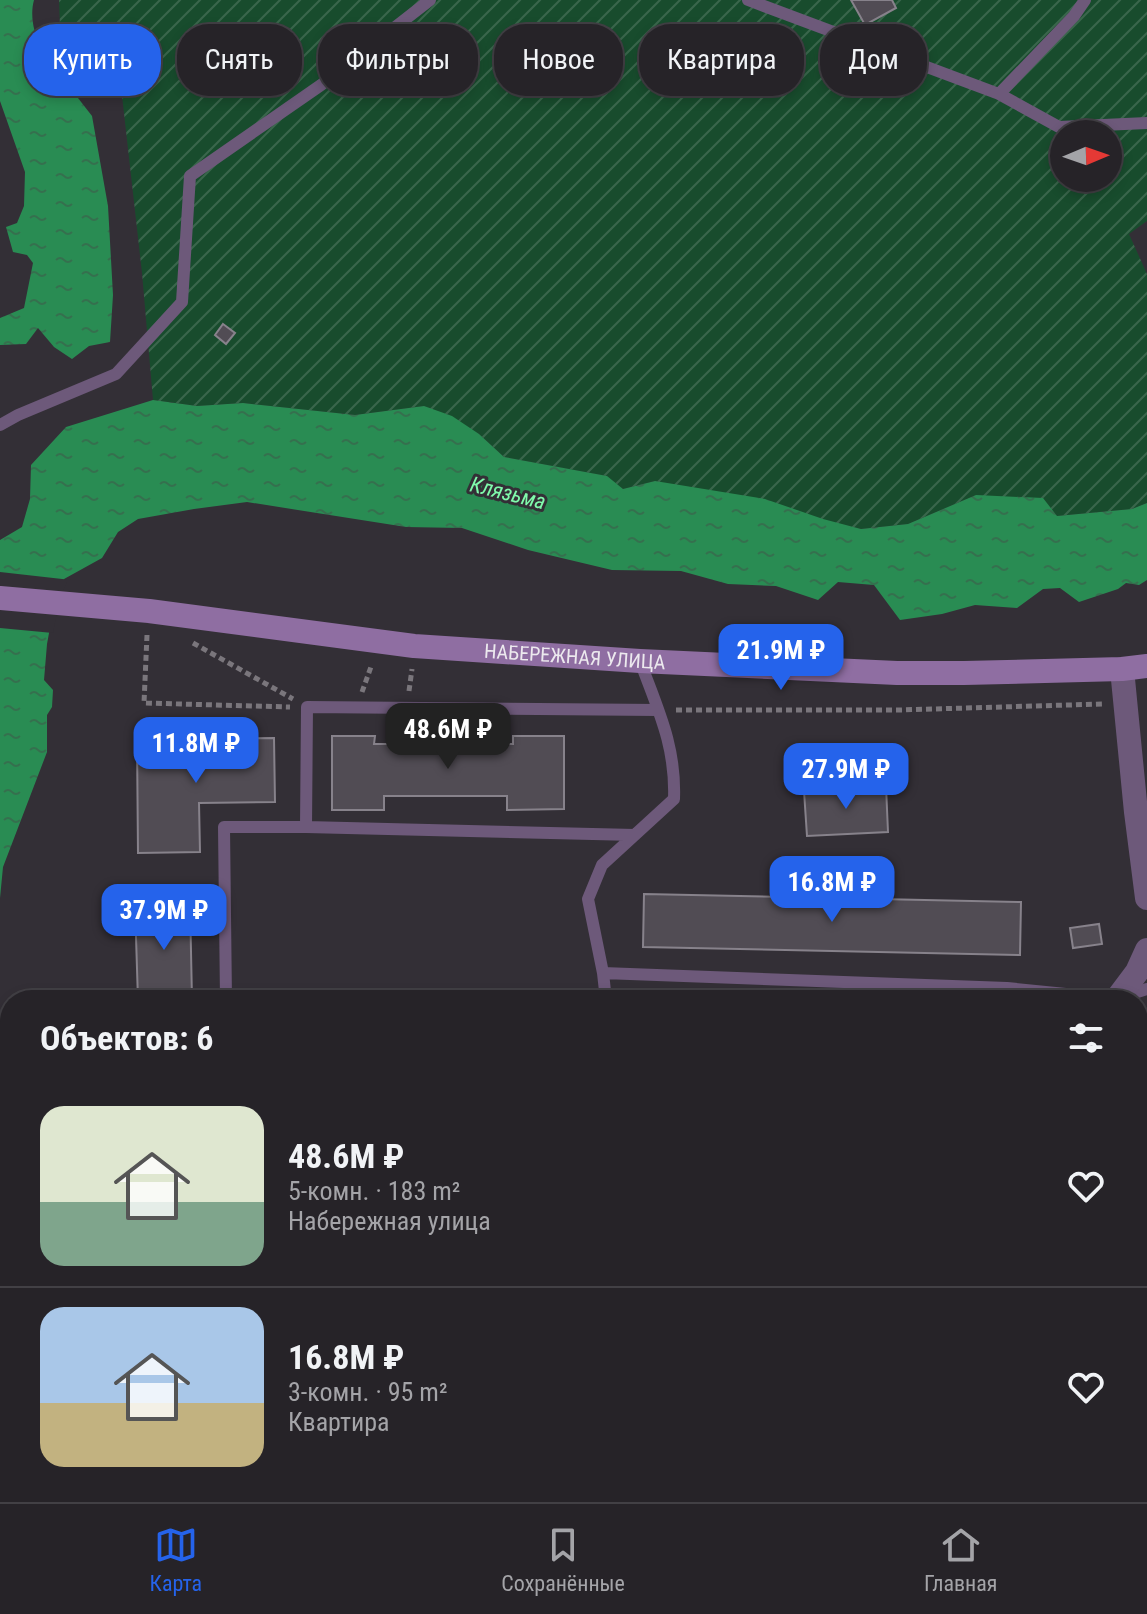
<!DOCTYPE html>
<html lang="ru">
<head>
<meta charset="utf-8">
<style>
	:root { --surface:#262328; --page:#2e2b30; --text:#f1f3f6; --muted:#a4a4a8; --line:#424045; --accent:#2563eb }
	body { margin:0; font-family:"Roboto Condensed",sans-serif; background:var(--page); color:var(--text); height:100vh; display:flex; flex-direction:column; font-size:30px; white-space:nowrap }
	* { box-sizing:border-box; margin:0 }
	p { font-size:26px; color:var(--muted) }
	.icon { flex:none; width:44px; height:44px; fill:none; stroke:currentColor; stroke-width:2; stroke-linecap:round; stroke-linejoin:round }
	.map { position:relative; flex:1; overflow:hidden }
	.panel { position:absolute; left:0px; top:990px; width:1148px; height:512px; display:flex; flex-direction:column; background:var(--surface); border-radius:32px 32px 0 0; box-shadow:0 4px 12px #0003,0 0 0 2px var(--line) }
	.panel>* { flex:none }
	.banner { position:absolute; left:24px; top:24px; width:1100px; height:72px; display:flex; gap:16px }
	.needle { width:52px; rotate:88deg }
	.fabs { position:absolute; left:1050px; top:120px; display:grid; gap:16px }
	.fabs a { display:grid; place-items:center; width:72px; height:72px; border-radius:50%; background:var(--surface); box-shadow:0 4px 12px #0003,0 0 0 2px var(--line); font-size:40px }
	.price { position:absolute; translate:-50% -68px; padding:0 18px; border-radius:16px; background:var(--accent); color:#fff; font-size:26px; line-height:52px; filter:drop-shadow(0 2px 4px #0008) }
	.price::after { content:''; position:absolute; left:50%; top:48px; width:24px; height:18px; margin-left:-12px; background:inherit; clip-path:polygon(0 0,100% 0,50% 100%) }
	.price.current { background:#222; color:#fff }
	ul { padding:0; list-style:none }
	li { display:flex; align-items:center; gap:24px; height:200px; padding:0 40px }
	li+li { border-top:2px solid var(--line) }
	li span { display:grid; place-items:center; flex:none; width:224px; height:160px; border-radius:24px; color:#555 }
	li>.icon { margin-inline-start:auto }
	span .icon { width:96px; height:96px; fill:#fffc; stroke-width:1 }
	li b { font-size:34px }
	h2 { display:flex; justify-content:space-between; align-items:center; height:96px; padding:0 40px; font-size:34px }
	.pill { padding:0 28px; border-radius:32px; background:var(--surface); box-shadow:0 4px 12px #0003,0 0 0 2px var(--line); font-size:28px; line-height:72px }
	.pill.current { background:var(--accent); color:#fff }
	.dock { display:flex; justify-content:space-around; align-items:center; height:112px; border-top:2px solid var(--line); background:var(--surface); font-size:22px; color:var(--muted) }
	.dock a { display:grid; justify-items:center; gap:4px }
	.dock .current { color:var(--accent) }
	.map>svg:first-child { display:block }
</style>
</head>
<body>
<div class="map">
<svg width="1147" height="1502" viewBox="0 0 1147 1502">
	<defs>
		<pattern id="garden-furrows" width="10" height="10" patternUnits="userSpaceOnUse" patternTransform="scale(2)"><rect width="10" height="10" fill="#184c2d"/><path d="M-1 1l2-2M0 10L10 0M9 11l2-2" fill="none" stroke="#3a664c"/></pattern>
		<pattern id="water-ripples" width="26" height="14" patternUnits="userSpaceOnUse" patternTransform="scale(2)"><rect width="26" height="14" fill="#298c53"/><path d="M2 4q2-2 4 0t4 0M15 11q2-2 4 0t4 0" fill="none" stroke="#35704e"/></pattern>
	</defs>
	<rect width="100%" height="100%" fill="#332f36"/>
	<!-- garden -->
	<path fill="url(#garden-furrows)" fill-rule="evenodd" d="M59,0H1147V221L1129,234L1147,274V503L1132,509L1057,516L976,495L908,524L861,529L655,481L623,489L606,476L504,457L479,434L424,406L355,415L243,403L197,406L153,400L142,273L119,69L61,54ZM1064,134H1108V178H1064Z"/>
	<!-- water -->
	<path fill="url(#water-ripples)" d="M0,0H34C30,14 33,33 41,45C33,53 33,61 39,71L48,74L49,82L64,80L92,116L108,206L113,295L110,342L89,346L72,359L54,347L38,328L26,344L0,345V318L24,308L33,263L27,255L13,252L6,227L17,223L24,206L25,172L0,101Z
		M153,400L197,406L243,403L355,415L424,406L452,416L479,434L504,457L607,476L623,489L655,481L765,499L823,519L861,529L908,524L976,495L1043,498L1057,516L1132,509L1147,503V580L1139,585L1126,583L1118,589L1079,602L1060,588L1043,589L1017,608L975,605L942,614L900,620L874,585L838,582L818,600L776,586L728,584L681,571L612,570L528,550L462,528L406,527L247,502L194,509L138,519L118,532L102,558L64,579L56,595L47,644L44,680L53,690L52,707L47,715V752L3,867L0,898V540L22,527L30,499L31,465L66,427Z"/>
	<!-- pier -->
	<path fill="#332f36" d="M0,572L71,580L67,582L60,596L53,633L0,628Z"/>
	<!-- building -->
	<path fill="#514c54" stroke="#87828b" stroke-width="2" d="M851,0H892L896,8L865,25Z
		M223,324L235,333L226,344L215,335Z
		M332,736H375L374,744H428V737H470L471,744H513V736H564V809L507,810V796H384V810H332Z
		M274,738L275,802L199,803L200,852L138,853L137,739Z
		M886,786L888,832L807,836L804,791Z
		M644,894L1021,902L1020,955L643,947Z
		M190,903L192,1000H138L135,905Z
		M1099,924L1102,944L1073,948L1070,928Z"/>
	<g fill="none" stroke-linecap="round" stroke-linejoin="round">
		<!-- path -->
		<path stroke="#7a767c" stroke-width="5" stroke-dasharray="6 4" stroke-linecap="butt" d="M147,635L144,703L290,707
			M193,643L293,699
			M409,691L412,669
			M362,692L372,664
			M676,710H899L1102,704
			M259,1502V1492
			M447,1502L448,1492"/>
		<!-- lane -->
		<path stroke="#6d597a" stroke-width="12" d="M748,0L999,94L1074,16L1085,0
			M999,94L1059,127L1147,123
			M0,425L18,415L116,374L182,302L190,176L321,85L430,0
			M640,661C658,710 676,746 674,799L602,865L588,899L603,973L1007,988L1116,999L1147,989
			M306,827L635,835
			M603,973L606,1000
			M226,1000L224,827H306L307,707L658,710
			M1138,1028L1147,1030
			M63,1492L64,1502"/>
		<!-- street -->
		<path stroke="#6d597a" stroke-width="24" d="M1122,669L1136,812L1147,898
			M1116,1000L1137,972L1147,950
			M1138,1464L1147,1488"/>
		<!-- secondary -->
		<path stroke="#8f6ea2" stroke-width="24" id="s1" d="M0,598L149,611L414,646L640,661L897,673H964L1122,669L1147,666"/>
	</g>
	<g text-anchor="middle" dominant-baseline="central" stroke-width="6" stroke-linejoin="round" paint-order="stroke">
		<!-- street labels -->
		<g font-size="20" fill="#ece9ee" stroke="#332f36">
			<text stroke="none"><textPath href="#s1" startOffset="578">НАБЕРЕЖНАЯ УЛИЦА</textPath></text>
		</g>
		<!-- water labels -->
		<g font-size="22" font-style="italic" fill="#80fbac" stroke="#332f36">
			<text transform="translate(508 493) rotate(14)">Клязьма</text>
		</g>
	</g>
</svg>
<div class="fabs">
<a><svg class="needle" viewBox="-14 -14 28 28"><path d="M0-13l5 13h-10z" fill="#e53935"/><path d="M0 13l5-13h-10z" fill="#a4a4a8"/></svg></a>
</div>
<b class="price" style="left:781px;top:692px">21.9M ₽</b>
<b class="price current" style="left:448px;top:771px">48.6M ₽</b>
<b class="price" style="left:196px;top:785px">11.8M ₽</b>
<b class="price" style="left:846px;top:811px">27.9M ₽</b>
<b class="price" style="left:832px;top:924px">16.8M ₽</b>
<b class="price" style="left:164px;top:952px">37.9M ₽</b>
<div class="banner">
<a class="pill current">Купить</a>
<a class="pill">Снять</a>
<a class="pill">Фильтры</a>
<a class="pill">Новое</a>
<a class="pill">Квартира</a>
<a class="pill">Дом</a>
</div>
<section class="panel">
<h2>Объектов: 6<svg class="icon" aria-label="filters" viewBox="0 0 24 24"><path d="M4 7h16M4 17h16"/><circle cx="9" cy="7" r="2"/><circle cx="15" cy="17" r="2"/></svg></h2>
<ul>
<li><span style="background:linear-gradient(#dfe7d0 60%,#7fa58c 0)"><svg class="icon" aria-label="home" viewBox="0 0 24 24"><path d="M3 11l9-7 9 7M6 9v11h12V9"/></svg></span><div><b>48.6M ₽</b><p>5-комн. · 183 m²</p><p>Набережная улица</p></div><svg class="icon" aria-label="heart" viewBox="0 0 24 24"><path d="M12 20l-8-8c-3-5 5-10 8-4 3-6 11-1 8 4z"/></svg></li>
<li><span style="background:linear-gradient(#a9c7e8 60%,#c2b280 0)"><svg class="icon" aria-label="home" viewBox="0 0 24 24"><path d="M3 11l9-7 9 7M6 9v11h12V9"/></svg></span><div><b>16.8M ₽</b><p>3-комн. · 95 m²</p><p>Квартира</p></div><svg class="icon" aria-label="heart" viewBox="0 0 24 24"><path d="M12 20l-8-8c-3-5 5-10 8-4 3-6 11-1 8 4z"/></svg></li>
</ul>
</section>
</div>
<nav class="dock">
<a class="current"><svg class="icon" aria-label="map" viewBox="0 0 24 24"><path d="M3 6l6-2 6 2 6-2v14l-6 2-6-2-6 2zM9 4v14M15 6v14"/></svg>Карта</a>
<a><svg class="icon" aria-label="saved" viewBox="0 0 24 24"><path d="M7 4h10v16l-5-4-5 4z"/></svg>Сохранённые</a>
<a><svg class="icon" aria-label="home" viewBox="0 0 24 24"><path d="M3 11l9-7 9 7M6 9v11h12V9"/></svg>Главная</a>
</nav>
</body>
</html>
